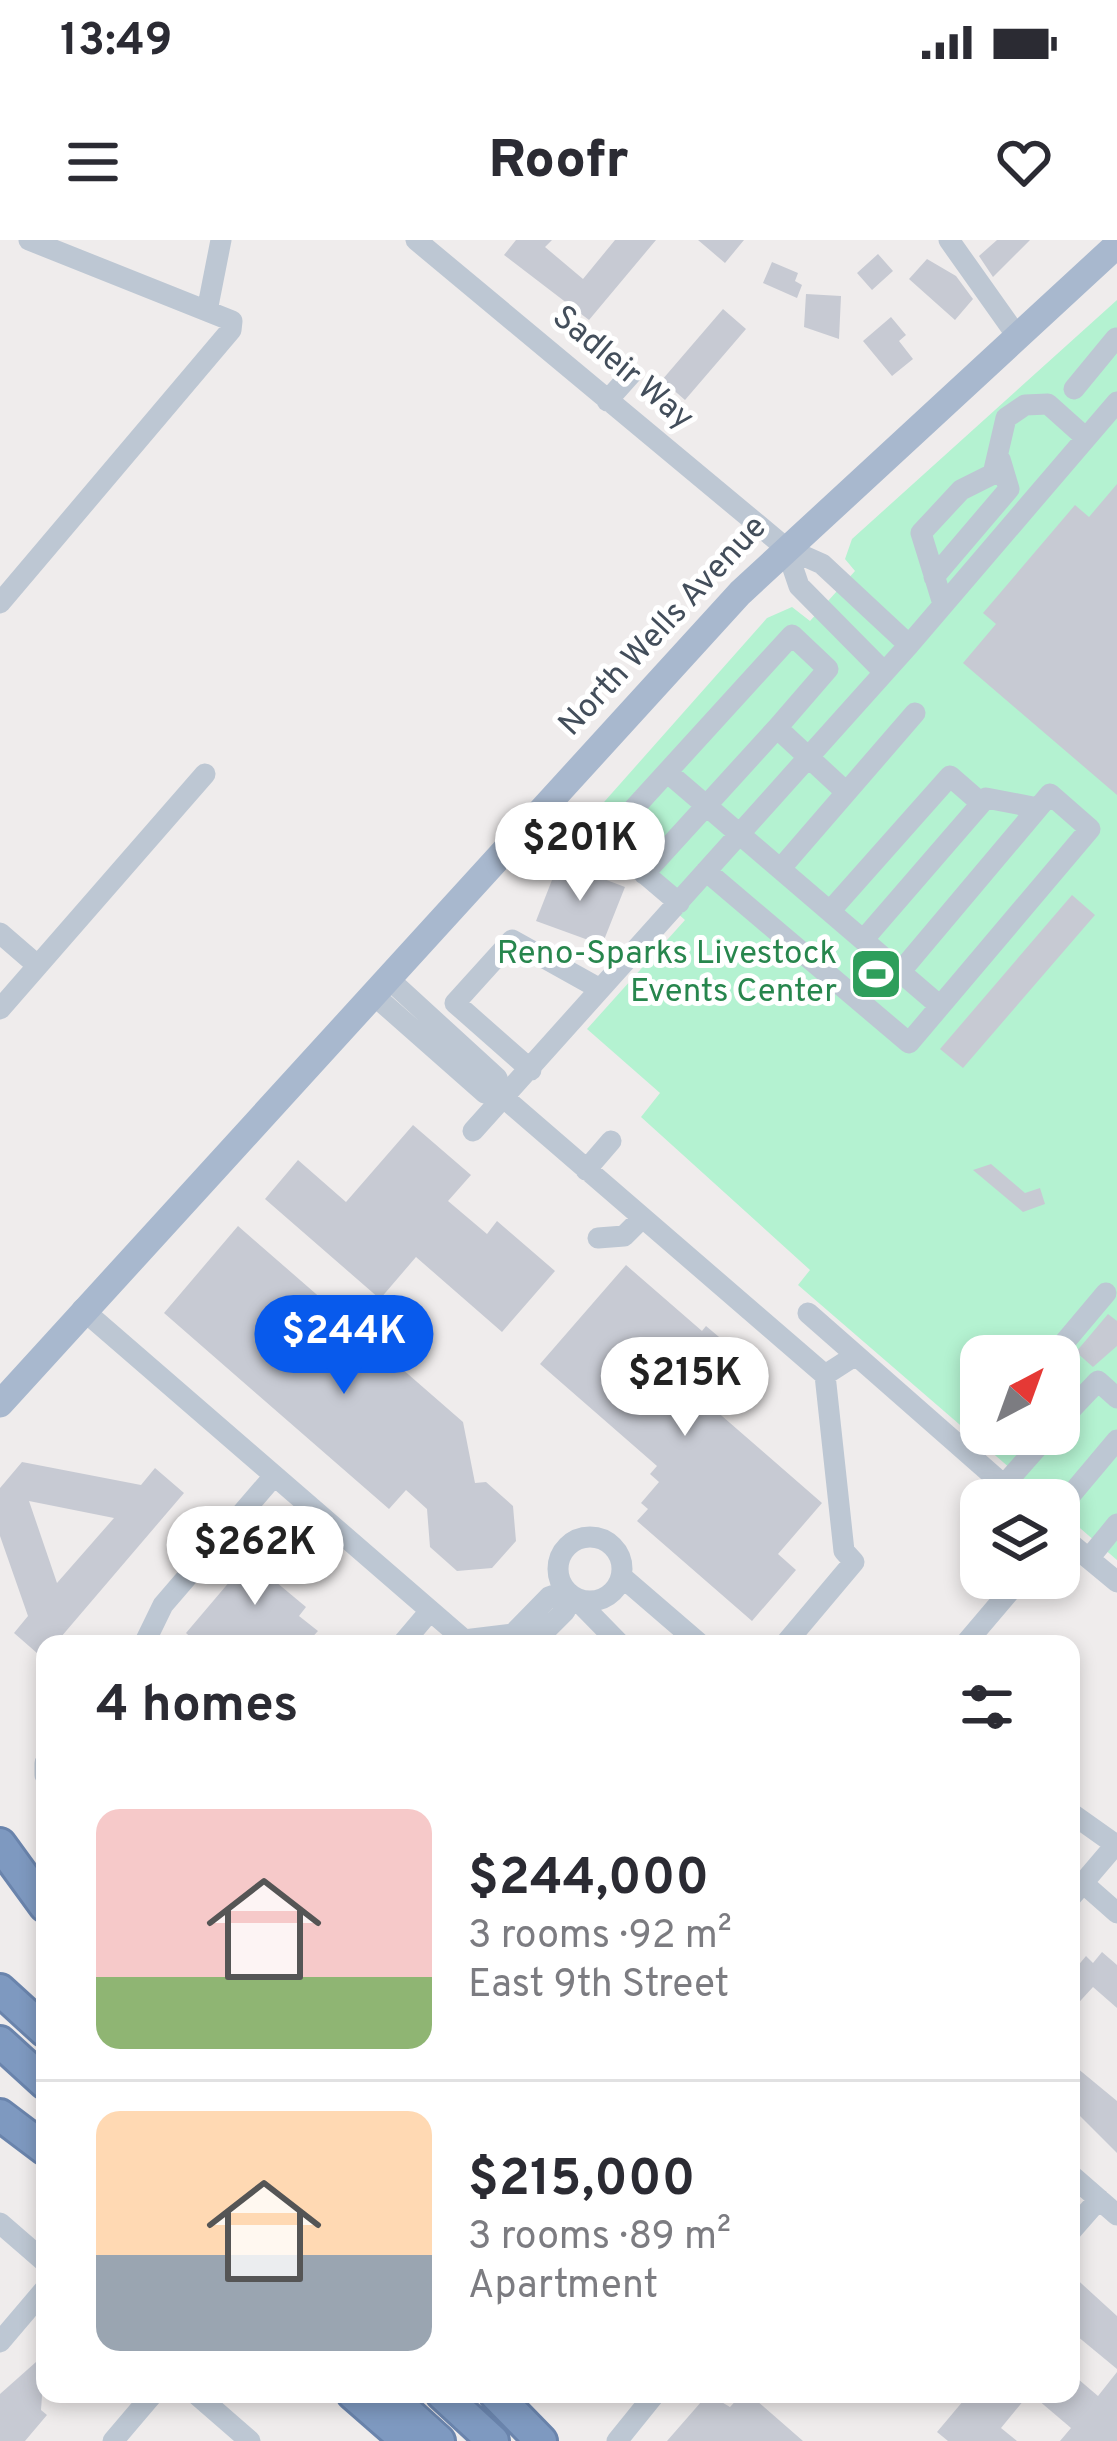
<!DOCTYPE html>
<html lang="en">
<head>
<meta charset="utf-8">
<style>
	:root { --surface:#fff; --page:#f7f7f7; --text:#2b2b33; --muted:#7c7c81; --line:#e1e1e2; --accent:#085aec }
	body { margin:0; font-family:Overpass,sans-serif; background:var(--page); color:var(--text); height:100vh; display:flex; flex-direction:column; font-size:45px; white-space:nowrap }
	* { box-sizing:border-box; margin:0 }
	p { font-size:39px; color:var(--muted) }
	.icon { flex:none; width:66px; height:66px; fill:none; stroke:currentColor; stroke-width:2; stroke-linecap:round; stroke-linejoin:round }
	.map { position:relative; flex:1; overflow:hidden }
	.drawer { position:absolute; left:36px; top:1395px; width:1044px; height:768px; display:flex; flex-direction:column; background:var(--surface); border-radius:24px; box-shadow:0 6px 18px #0003 }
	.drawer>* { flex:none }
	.needle { width:78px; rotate:41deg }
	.tools { position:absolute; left:960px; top:1095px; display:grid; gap:24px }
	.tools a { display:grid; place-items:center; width:120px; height:120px; border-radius:24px; background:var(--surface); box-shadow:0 6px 18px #0003; font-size:60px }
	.price { position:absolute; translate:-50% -102px; padding:0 27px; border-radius:42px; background:#fff; color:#222; font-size:39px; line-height:78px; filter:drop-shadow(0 3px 6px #0008) }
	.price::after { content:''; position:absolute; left:50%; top:72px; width:36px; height:27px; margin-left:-18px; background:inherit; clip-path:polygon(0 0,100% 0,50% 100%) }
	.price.selected { background:var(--accent); color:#fff }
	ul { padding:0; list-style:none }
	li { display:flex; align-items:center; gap:36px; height:300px; padding:0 60px }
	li+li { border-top:3px solid var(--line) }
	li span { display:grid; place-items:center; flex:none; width:336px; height:240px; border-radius:24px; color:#555 }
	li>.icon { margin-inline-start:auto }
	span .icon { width:144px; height:144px; fill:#fffc; stroke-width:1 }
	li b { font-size:51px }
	h2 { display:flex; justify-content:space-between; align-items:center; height:144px; padding:0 60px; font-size:51px }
	.status { display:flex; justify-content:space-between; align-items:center; height:84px; padding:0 60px; background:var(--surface); direction:ltr }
	.status svg { height:33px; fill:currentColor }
	header { display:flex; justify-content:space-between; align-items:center; height:156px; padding:0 60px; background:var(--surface); font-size:54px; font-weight:800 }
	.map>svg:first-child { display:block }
</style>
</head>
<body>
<div class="status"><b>13:49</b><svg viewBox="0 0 49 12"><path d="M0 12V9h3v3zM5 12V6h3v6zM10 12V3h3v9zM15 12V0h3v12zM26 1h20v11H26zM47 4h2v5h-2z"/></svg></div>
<header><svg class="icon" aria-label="menu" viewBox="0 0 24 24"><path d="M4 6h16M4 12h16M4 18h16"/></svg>Roofr<svg class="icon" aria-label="heart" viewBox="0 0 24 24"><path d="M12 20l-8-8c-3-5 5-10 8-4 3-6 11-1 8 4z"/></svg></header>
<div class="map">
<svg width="1117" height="2201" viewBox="0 0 1117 2201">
	<rect width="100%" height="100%" fill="#efecec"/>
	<!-- green -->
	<path fill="#b4f2d1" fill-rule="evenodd" d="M1117,60V1320L1059,1270V1260H1047L798,1045L810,1030L641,877L660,853L587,789L685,680L638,638L566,605L767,378L792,367L810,381L855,331L845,319L852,299ZM981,1116H1059V1194H981Z"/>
	<!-- building -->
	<path fill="#c7cad3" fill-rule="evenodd" d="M516,0H552L545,7L583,39L615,0H656L589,80L504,15Z
		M698,0H744L725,23Z
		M997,0H1030L993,37L979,16Z
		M878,14L893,31L872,50L857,33Z
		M927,19L956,36L973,59L955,80L909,39Z
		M772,22L798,33L795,41L802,45L797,58L763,43Z
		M806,54L841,56L839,99L804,87Z
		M723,69L746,89L685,160L662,140Z
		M891,77L906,95L899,101L913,119L892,136L863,101Z
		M1117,244V555L963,423L996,384L983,373L1075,265L1089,277Z
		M559,622L625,647L602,705L536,681Z
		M1072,655L1095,675L963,828L940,809Z
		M413,885L471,935L448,961L487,994L497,981L555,1031L502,1092L416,1017L380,1059L265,959L298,920L346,962Z
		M991,924L1025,953L1040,948L1045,964L1023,972L973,930Z
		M238,986L463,1182L475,1243L486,1242L513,1266L516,1301L492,1328L457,1331L430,1307L427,1269L406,1250L389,1269L164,1073Z
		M626,1025L702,1091L706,1086L744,1118L707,1163L822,1263L778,1314L796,1330L752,1381L637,1281L648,1269L641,1263L659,1242L650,1234L657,1226L540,1124Z
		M1108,1074L1117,1081V1106L1093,1127L1076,1112Z
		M22,1222L141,1245L155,1228L184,1253L55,1404H45V1420L14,1393L28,1376L0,1296V1248ZM29,1261L114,1278L57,1343Z
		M264,1301L291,1324L276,1342L306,1367L299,1376L318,1391L306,1404H198L186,1393Z
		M1102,1712L1117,1725V1768L1093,1747L1071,1771V1734L1086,1716L1093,1723Z
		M1071,1823L1117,1861V1913L1071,1867Z
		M1071,2034L1117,2076V2129L1071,2091Z
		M45,2114L41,2170L47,2175L25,2201H0V2154Z
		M1117,2132V2201H1060L1071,2188L1031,2154H1071V2133L1098,2156Z
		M708,2154L730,2167L742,2154H749L803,2201H667Z
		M969,2154H1029L1001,2188L1017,2201H948L937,2192Z"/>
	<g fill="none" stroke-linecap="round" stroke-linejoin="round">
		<!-- highway casing -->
		<g stroke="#6a84ac" stroke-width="36">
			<path id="highway" d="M0,1604L45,1666
				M0,1750L45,1791
				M0,1802L45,1843
				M0,1875L45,1909
				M353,2154L407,2201
				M387,2154L439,2201
				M442,2154L493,2201
				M495,2154L541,2201"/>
		</g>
		<!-- minor -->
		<path stroke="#bdc7d3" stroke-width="21" d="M416,0L786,308
			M949,0L1017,96
			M207,71L221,0
			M1074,149L1116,98
			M607,161L632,133
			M934,337L1009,249L1000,219
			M0,363L231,90L232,81L29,0
			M943,364L921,293L961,250L993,234L1006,178L1025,165L1048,164L1086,198
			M884,432L799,346L786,308L822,324L909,405
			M667,532L940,766
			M781,628L915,473
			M706,631L909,803L1090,589L1050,554L901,731
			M644,634L777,488
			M679,663L605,600L792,395L828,429L777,488L846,552
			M831,670L950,536L981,563
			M0,693L37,725
			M864,699L986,558L1038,568
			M391,741L497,838L503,857
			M376,757L485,853L503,857L825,1135
			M0,769L205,534
			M531,830L455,763L512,700L600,749
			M473,891L909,405L1117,162
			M586,930L611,901
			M598,998L624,996L641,979
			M82,1069L469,1404
			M808,1073L1021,1260
			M1053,1116L1106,1053
			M1059,1182L1098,1141L1117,1158
			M970,1215L987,1194
			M1004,1245L1049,1194
			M1059,1269L1117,1200
			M1059,1294L1117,1342
			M558 1329a32 32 0 1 1 64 0a32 32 0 1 1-64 0Z
			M1090,1317L1117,1284
			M621,1336L700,1404
			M573,1356L620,1404
			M464,1400L513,1394L549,1357L566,1351
			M144,1404L163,1365L274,1236
			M402,1404L430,1371
			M532,1404L565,1371L562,1356
			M785,1404L854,1322L844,1311L825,1135L856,1115
			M965,1404L1021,1338
			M45,1523V1535
			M1071,1573L1116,1605
			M1083,1643L1117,1673
			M1071,1657L1117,1603
			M1071,1935L1117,1975
			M0,1983L45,2022
			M1071,1991L1099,1959
			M0,2102L45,2049
			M196,2154L250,2201
			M113,2201L153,2154
			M617,2201L655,2154"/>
		<!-- major -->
		<path stroke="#a8b8ce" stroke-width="27" d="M0,1164L740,353L1117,5"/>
		<!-- highway -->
		<use href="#highway" stroke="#7e99c0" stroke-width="30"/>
	</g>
	<!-- icons -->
	<defs>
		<g id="stadium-square" transform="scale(2.7)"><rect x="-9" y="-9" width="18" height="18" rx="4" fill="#2e9e5b" stroke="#fff"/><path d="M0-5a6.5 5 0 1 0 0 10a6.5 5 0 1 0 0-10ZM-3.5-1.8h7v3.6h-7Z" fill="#fff"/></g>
	</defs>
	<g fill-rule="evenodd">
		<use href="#stadium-square" x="876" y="734"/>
	</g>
	<g text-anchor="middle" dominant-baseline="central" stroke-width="10" stroke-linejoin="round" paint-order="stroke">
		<!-- street labels -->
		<g font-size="33" fill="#434e5b" stroke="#fff">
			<text transform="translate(622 129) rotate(40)">Sadleir Way</text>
			<text transform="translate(664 387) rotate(-47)">North Wells Avenue</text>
		</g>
		<!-- leisure labels -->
		<g font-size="33" fill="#27864d" stroke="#fff" text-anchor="end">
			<text x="837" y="715">Reno-Sparks Livestock<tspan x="837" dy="38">Events Center</tspan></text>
		</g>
	</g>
</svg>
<div class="tools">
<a><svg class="needle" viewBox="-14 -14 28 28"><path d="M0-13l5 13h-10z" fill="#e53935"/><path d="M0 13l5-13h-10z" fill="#7c7c81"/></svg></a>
<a><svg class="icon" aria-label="layers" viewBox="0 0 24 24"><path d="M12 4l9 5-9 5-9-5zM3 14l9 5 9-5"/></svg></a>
</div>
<b class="price" style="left:580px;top:664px">$201K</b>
<b class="price selected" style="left:344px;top:1157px">$244K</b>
<b class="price" style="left:685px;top:1199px">$215K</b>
<b class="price" style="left:255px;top:1368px">$262K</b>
<section class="drawer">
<h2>4 homes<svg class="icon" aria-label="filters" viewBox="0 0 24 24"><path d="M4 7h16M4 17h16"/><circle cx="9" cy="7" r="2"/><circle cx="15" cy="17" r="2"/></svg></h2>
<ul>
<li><span style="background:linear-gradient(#f6c9c9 70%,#8fb573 0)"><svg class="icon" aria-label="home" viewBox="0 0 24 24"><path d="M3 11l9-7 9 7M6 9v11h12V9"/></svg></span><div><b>$244,000</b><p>3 rooms · 92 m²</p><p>East 9th Street</p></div></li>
<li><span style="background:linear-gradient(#ffd9b3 60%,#9aa5b1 0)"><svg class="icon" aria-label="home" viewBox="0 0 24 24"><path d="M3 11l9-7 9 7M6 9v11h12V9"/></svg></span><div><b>$215,000</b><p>3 rooms · 89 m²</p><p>Apartment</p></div></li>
</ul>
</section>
</div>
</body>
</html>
